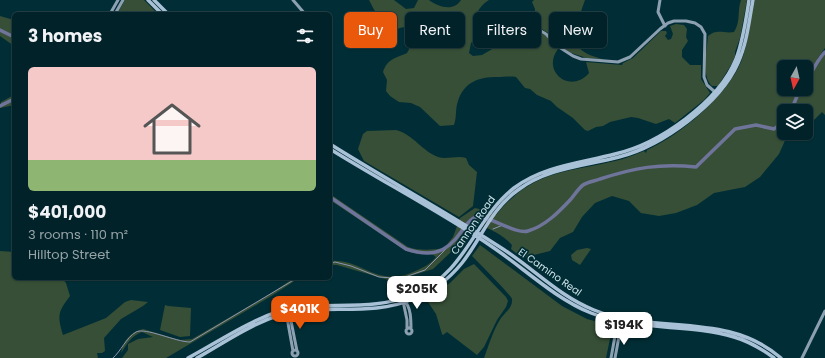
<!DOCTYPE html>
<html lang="en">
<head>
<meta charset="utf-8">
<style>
	:root { --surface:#012228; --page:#0f2f34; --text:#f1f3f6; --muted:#96a4a8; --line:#233f45; --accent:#ea580c }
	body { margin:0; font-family:Poppins,sans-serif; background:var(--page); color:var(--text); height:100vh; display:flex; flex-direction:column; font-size:15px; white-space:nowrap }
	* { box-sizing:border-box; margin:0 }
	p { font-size:13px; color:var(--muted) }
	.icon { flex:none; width:22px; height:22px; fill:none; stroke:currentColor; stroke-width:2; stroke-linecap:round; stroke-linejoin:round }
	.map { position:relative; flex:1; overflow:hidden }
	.sheet { position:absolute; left:12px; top:12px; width:320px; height:268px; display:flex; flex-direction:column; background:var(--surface); border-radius:6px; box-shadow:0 1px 3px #0004,0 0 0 1px var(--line) }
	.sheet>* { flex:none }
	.hud { position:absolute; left:344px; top:12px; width:380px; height:36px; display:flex; gap:8px }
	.needle { width:26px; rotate:188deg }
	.fabs { position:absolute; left:777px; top:60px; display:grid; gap:8px }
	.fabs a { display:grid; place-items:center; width:36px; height:36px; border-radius:6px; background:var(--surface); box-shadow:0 1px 3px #0004,0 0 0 1px var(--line); font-size:20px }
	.price { position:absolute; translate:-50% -34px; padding:0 9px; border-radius:8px; background:#fff; color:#222; font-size:13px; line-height:26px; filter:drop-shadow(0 1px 2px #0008) }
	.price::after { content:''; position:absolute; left:50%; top:24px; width:12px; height:9px; margin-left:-6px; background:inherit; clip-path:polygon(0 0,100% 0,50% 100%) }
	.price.selected { background:var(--accent); color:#fff }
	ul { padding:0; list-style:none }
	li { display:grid; align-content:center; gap:8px; height:212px; padding:0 16px }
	li span { display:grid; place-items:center; height:124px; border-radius:6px; color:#555 }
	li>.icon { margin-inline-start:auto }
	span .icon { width:72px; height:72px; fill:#fffc; stroke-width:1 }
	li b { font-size:17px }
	h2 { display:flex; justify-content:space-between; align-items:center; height:48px; padding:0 16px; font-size:17px }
	.chip { padding:0 14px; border-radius:6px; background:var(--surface); box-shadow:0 1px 3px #0004,0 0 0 1px var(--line); font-size:14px; line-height:36px }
	.chip.selected { background:var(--accent); color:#fff }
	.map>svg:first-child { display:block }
</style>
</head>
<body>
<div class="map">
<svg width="825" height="358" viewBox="0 0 825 358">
	<rect width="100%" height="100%" fill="#012e36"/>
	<!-- green -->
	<path fill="#364f36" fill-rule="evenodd" d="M125,0H144L158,14H117Z
		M369,0H394L406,9L414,8L418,0H429C438,7 454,12 461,0H489C476,8 476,17 473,30L475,34V39L471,43L469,53L473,56L482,55L499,45L517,43L531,29L545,35L558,49C541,71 570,95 589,73L586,62L622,65L623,63L633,58L661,31H666L667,33L665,36L668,40L671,39L673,34L670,26L676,24L684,25L687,29L686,37L688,41L682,50V57L690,65H701V79L710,93L704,100L675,123L669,119L656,124L638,118L631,117L610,122L603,126L596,127L588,131L585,130L573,118L557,107L551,101L537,95L530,89L525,88L516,77C510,76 504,77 497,77C479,77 464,82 458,101C455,109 457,117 454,125L440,126L420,107L411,103L399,102L390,96L386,91L387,80L383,72C387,59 396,58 407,53C412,45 412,38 410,29C405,26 400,27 396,30C390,27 382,19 378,15C374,11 372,5 369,0Z
		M534,0H585L579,17L581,22L579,26L580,32L576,35C574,51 589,55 602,59L587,58L571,53L557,43L548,33L532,23L535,21V9L532,2Z
		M741,0H747L740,38L735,52V56L731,65L718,86H712C701,77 707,50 708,36C717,28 724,34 734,32C741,21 737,11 741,0Z
		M755,0H825V48L817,59L825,54V115L822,112L806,128V111H784V133H794L787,136L779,154L760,177L745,187L714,193L697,205L676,213L659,216L641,213L629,201L612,196L595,203L582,217L573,232L560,238L550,251L522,258L511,249L512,245C505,237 496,232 487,228L489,224L482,221L470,226L450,253L433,269L401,279L392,281L337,265H330V261C362,258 376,288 413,272C423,268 429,265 436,257L432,254H418L406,251L330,200V194L408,247C419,251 433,250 444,248L453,237L460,218L475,208L488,211L496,215C509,199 524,186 544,178C566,169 591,167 615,161C625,159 634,155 644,151L646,153L647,150C679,136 727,96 741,62C749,42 749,21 755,0ZM784,67H806V89H784Z
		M0,16L14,20V46L0,36Z
		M14,95V105L0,108L1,102Z
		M396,130C414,135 422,151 438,157C447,160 457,155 466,158L469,165L477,172L473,206L459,217L364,161L358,149L363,134L367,131Z
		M480,245L562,306L587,319L609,325L612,329L606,358H484C489,345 493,330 501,318C505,312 513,308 512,299C512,296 477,261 472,256Z
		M587,248L591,249L580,265L572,260L571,255L577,250Z
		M0,251L14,252V278H62L66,283L70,296C58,312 57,315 63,335L106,318L125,302L131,300L148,302L143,306L121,319L104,338L105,351L102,353H97L98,358H0Z
		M474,264L506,297L508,301L506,307L497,320L484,347L477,355L447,332L443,335L442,334L436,314L426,299L450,283L464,269Z
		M294,278H299L273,295L166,358H122L128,350V344L138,339L153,337L142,332C131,336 127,344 121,353C123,341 130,332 143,329L180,340L192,339L270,294Z
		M165,305L168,306L191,308L190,336L180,337L160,330Z"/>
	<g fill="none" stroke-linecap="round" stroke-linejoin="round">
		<!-- stream -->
		<path stroke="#8c96b2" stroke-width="1" d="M493,229L503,225
			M330,264L335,262L351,266L379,277L394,278H402L425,270L447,248
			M113,358C121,351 126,338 136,332C145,327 176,342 190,342L297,278"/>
		<!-- river -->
		<path stroke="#6f749a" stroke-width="3.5" d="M0,30L14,37
			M806,83C812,72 817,60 825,52
			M0,106L14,99
			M793,111V106L800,89
			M330,197L406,249C430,257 446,254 461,232C465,227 468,220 476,217C486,214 516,235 528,231C545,226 559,212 571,199C575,194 579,188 583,185C587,182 595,181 600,179C634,168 660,163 696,167L735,129L756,125L774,129L784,121"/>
		<!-- secondary -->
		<path stroke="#8da0b1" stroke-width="3" d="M293,0L305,14
			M660,0L658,12L665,26
			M110,14L118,0
			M115,14L123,0
			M519,18L546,34L556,45L573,56L581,59L618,62L630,57L660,29L668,23L674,21H686L695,23L701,27L705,34L704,77L707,85L715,92
			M404,300C411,307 411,320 411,329
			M403,301L407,320V329
			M289,311L297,351
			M286,312L293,351
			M406 331a3 3 0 1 1 6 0a3 3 0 1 1-6 0Z
			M292 353a3 3 0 1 1 6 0a3 3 0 1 1-6 0Z
			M611,358L617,325L620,322
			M615,358L621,326L620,320
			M802,358L825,311"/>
		<!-- primary -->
		<path stroke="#a9c1d7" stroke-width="3.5" d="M148,0L162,14
			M154,0L168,14
			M330,144C387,180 447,212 503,249C534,269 559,296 594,310C655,335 727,311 781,358
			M330,149C383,182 439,211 491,246C524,268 554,298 591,313C638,332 688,323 734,337C748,341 762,349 774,358
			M188,358C220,341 263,311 298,307C338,303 378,310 415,294C467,272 474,219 514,188C543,166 581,163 615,154C659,144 719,102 736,59C743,41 746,20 749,0
			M197,358C229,340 260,317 297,311C336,306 376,315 413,299C432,292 449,279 462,263C481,239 491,209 518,190C547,168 584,166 619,157C662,146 720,104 738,63C747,43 749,21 753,0"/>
	</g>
	<g text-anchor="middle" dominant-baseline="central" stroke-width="3.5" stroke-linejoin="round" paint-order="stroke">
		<!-- street labels -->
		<g font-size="10" fill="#d0e6eb" stroke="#012e36">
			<text transform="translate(473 225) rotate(-55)">Cannon Road</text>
			<text transform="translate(550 272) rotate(35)">El Camino Real</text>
		</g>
	</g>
</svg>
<div class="fabs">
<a><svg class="needle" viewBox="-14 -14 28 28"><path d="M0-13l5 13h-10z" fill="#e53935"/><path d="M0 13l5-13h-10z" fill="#96a4a8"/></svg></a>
<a><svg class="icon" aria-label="layers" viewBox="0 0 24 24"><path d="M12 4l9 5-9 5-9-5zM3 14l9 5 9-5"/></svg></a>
</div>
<b class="price" style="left:417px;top:310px">$205K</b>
<b class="price selected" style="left:300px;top:330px">$401K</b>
<b class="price" style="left:624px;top:346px">$194K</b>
<div class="hud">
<a class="chip selected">Buy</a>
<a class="chip">Rent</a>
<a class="chip">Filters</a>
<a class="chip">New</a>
</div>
<section class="sheet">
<h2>3 homes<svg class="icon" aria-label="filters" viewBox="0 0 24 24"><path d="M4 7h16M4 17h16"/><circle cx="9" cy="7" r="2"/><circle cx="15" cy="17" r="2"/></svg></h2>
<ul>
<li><span style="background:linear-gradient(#f6c9c9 75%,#8fb573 0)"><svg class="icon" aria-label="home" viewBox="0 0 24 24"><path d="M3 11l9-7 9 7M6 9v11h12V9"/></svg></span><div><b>$401,000</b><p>3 rooms · 110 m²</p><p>Hilltop Street</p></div></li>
</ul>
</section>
</div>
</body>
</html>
